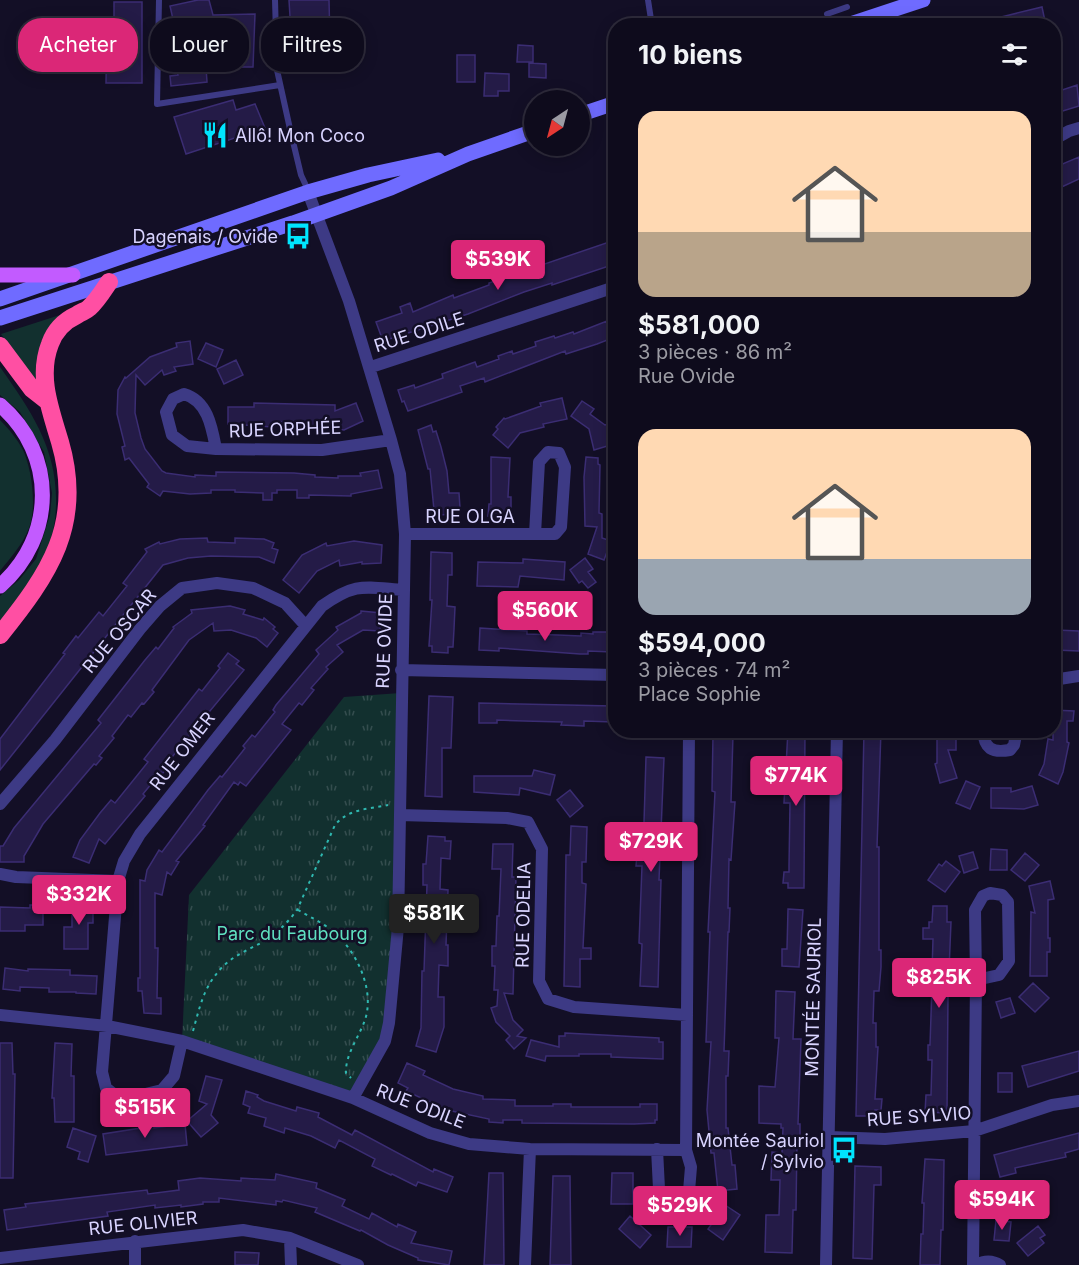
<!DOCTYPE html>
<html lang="fr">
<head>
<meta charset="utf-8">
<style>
	:root { --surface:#0e0b1c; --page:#171425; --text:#f1f3f6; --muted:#9b9ba3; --line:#2e2b3b; --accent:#db2777 }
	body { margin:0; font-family:Inter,sans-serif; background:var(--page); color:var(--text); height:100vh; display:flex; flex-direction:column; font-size:22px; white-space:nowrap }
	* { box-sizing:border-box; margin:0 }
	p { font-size:20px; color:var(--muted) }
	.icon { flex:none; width:33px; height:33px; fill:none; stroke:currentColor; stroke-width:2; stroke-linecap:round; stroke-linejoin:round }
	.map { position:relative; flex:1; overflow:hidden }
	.panel { position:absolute; left:608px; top:18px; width:453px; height:720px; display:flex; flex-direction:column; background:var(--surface); border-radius:24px; box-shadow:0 3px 15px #0003,0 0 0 2px var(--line) }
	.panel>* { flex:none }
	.hud { position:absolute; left:18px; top:18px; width:500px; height:54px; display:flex; gap:12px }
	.needle { width:39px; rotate:216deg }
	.tools { position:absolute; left:524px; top:90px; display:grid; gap:12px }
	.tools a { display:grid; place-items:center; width:66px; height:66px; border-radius:50%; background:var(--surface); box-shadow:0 3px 15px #0003,0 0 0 2px var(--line); font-size:30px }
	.price { position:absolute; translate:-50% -51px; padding:0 14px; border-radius:6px; background:var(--accent); color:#fff; font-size:20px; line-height:39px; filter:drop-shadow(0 2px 3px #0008) }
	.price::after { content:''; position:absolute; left:50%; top:36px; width:18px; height:14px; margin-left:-9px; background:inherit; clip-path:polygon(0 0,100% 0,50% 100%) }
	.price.selected { background:#222; color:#fff }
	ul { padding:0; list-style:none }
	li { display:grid; align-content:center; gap:12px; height:318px; padding:0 30px }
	li span { display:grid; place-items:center; height:186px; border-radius:18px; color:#555 }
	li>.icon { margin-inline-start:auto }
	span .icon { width:108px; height:108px; fill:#fffc; stroke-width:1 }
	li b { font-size:26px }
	h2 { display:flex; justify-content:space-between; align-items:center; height:72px; padding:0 30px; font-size:26px }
	.tag { padding:0 21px; border-radius:24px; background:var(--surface); box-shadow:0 3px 15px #0003,0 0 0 2px var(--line); font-size:21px; line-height:54px }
	.tag.selected { background:var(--accent); color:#fff }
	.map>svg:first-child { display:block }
</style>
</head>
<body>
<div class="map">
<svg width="1079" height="1265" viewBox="0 0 1079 1265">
	<defs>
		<pattern id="park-tufts" width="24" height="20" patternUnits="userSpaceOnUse" patternTransform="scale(1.5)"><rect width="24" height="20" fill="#12302f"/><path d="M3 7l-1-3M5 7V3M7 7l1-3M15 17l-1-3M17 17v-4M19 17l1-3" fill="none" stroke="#344d4e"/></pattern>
	</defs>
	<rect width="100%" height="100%" fill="#130f26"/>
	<!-- grass -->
	<path fill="#12302f" d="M66,313L38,383L1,334Z
		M0,367C34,415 62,456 55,519C53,532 50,547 45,559C34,581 14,603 0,624V596L19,580L36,559L50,515L52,493L44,452L20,412L0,395Z
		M0,420C8,428 18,440 23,450C32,469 37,508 29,528C23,544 11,557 0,571Z"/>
	<!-- park -->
	<path fill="url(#park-tufts)" d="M401,693L389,1023L353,1098L182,1041L189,895L344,697Z"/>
	<!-- building -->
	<path fill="#241b47" stroke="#3b2d73" stroke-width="1.5" d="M198,0H209L213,15L255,14L253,67H206L207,82L171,86L170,76L178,75L169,30L175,28L170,6Z
		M289,0H329L330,43H326L328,62L293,67Z
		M114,2H142V83H106L107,26H114Z
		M1042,7L1046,26H1003L1001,17Z
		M518,45L533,46V62H517Z
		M457,55H475V82H457Z
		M529,63L546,64V78L529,77Z
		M485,73L509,74V91H498V96H484Z
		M1077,85L1079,106L1053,114V93Z
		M233,100L236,110L255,104L265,128L186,154L174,117Z
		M1079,157V179L1053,191V168Z
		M615,240V264L552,285V283L524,292L468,314L383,341L376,322L402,313L400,307L410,303L413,312L453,295L454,298L489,285V283Z
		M607,321L608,324L615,321V337L597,344L566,354L565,351L485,382L484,378L460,386L462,392L408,411L404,401L402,402L398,390L414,385L415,388L443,378L442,374L475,362L477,367L499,359L498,356L512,351L513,354L536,346L535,342L554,336L555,338L573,332L574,334Z
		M190,341L193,364L174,367L176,371L164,375L162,370L145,385L136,375L135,413L141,438L145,449L162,471L166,473L195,477V475L216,476V472L294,473L315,475V477L338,478V476H361L360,473L378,470L382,488L351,494V496L309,495V498H297V490H277V493H272V500H263V493L235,492V490H211V493L190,494L163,491L160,496L147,487L149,484L129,458L125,460L122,447L125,446L117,414L118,390L125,377L126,378L150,357L177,347L176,343Z
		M206,343L223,350L216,367L198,359Z
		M236,360L243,375L224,384L217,369Z
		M562,398L567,419L543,424L544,427L520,433L508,448L493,435L498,429L496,427L504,418L505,419L541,406L540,403Z
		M582,401L594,409L590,414L605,425L609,424L614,444L594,450L589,429L571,416Z
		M254,403L335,405V411L356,403L363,421L344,430L295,426V422H273V427L228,424V407H254Z
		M431,425L433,432L436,431L441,447L447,471L449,493H459L460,508H457V514L438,515V509L434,510L430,469H428L418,430Z
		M491,457L510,458L508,497H511V511H509V517L488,516L489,504H491Z
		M586,457L598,458V464L600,465L599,513L602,514V538L611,541L604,560L588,554L597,527L585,526L584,477Z
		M207,538L208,542L235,543V538L264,539L274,543L272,548L278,550L274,563L259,557L211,556L188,558L163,565L0,770V739L65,654L63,653L76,636L78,638L99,612L103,616L127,586L123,583L147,552L145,549L159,542L160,544L180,539Z
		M354,541L382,545L381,563L362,564V562L340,566L339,560L317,571L299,593L283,580L302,555L326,543L327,546Z
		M431,552L452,553V575H448L447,606L455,607L454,629L453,647H448V653L432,652V646H429L432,600H430Z
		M585,558L593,569L588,572L596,582L588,588L582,581L579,583L570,570Z
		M523,559L565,562L564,580L520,576L518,587L477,586L478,562L523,563Z
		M230,606L245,610L243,614L263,620L264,618L275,627L273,629L278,633L267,647L256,638L231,630L214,631L213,623L189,640L152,690L154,692L144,704L142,703L131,717L128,715L112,736L114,738L99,756L102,758L96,765L94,764L43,824L24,856V862H0V846H3L14,828L101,723L98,720L145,660L156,647L158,649L174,628L173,627L192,613L191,610Z
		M361,611L381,613L380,631L363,630L337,645L343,652L326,667L328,669L311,688L314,690L302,705L299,703L282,724L291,730L246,786L240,782L238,785L234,782L203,825L205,826L176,861L179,862L171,875L167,872L162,895L155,893V948H158L157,998H161V1014L144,1013L142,991H138V978H140V880L145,881L147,870L159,850L162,852L208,790L220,776L222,777L242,752L245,748L243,746L252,735L255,737L275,712L273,710L276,705L319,654L316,650L338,630L336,627L361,613Z
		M480,628L527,631V634L558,635L581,636V633L593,634V632H612V652L588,651V654H580L499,648V651L479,650Z
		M1056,630L1079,631V651L1055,650Z
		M228,653L239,661L236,664L244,670L185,741L168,762L170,764L162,774L161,772L143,794L145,796L105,844L99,839L89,863L73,857L80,840L100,813L111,800L115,803L148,762L144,759L199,689L202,691L220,668L218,666Z
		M429,696L453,697L451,748H442V797L425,796Z
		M479,703L613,706V722L584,721V726L561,725L562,722L524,721L497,720V723H479Z
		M1053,710L1074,711L1073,721H1067V742L1069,743L1063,772L1058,784L1039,775L1044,764L1048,739L1053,740Z
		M788,730H805L804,888H788V883H783L784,872H789V866L790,803H784Z
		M864,730H881L877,847H879V950H881V967L879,991H874L873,1023H876V1047H878L875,1099H882L881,1110H875V1116H856Z
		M937,734L956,735V750H948L957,778L940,783L935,764L937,763Z
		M713,735H733L731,802H735L731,860L729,859L728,908H730L729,932H728L724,1051H729L728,1076H726V1128H728L732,1165H735L737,1189L718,1191L714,1153H711L707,1110L711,1042H706L710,932H708L715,792L712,791Z
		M646,757L664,758L659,880H661L658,987L640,986L642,944L639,943L642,866H636L637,855H643Z
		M534,770L555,775L550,795L520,788L519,795L474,792V776H532Z
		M966,781L980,787L970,809L956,803Z
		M1032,786L1038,805L1024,809L991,808V788H1011V792Z
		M570,790L583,806L570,817L557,800Z
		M571,826L587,827L586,862H582V883L586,884L583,948H591V959H580V987L564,986L566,855H570Z
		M428,836L445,837V841H451L450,859L441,858L440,889L448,890L446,945H448V966L439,965L438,997H444V1027L436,1052L416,1046L421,1028L422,971H424L427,885H423V864H426Z
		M493,844H513L512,877H516L513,994L504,993L513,1020L523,1030L517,1036L526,1038L514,1049L506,1040L510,1036L496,1022L491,1008L497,1006L498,990H494L495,966H492V946H496L497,916H499L501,869H492Z
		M991,849L1007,850V870H990Z
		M973,852L978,868L964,873L959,856Z
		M1025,853L1039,865L1025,881L1011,870Z
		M946,861L960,872L945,892L928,880L939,864L942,866Z
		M1050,881L1054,899L1048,900V938H1050V952H1047V976H1030L1031,912L1035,913L1029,886Z
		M72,901H93V923H88V949H64V927H72Z
		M30,905H43V925H25V931H0V907L30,908Z
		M933,906H947V922H951L948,995L947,1113L925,1112L926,1095H931L932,1060H928V1045H930L932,986H928V970L932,971L933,939H923V928H929V922H932Z
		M788,909L803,910L799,967L782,966V949H787Z
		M5,968L28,971V969L70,970V975L97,976L96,994L76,993V992H49V988L20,987V991L3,989Z
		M1033,983L1049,998L1035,1012L1019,997Z
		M776,991L795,992L793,1039H801L798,1124H800V1142H797L796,1210H793L792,1253L765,1252L766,1215H779L780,1180H771L772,1152L782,1153L783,1128H781V1124L759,1123V1086L775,1087L779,1038H775Z
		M1010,998L1015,1013L1001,1018L996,1002Z
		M565,1033L659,1038V1042H663V1059L611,1057V1054H579V1056H546L545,1061L526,1056L531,1040L559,1047V1036H565Z
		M0,1043H12L13,1074H15L13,1178H0Z
		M55,1043L72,1044L71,1076H74V1122H55L54,1098H52Z
		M1079,1051V1071L1028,1087L1022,1066Z
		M407,1063L425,1071L423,1075L453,1089L483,1096V1099L515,1100V1106H553V1104H571V1107H640V1104H657V1120H655V1123L634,1124L522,1123V1120H503V1123L489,1122V1119L447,1110L406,1091L408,1088L398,1083Z
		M998,1073H1012V1092H998Z
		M206,1076L222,1080L211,1115L218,1123L201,1137L187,1121L207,1104L199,1101Z
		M246,1091L258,1095L257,1097L264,1101L296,1111L297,1107L319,1113L318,1117L352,1135L355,1130L433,1172L434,1169L453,1177L447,1192L418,1182L416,1186L392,1174L391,1175L372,1166L375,1159L339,1140L335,1148L311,1136L285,1128L284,1133L264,1126L266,1118L248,1113L250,1107L243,1104Z
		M185,1124L187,1145L106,1155L103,1134L154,1126V1128Z
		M73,1128L96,1136L88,1162L78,1159L80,1152L67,1147Z
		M1079,1133V1149L1065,1153L1066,1157L1015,1168L1016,1173L1000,1177L994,1155Z
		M925,1159L944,1160L943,1230H941L940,1265H920L921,1234H923L924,1203H922Z
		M855,1166L881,1167V1185H874L872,1259L853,1258Z
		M489,1173H503L504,1265H484Z
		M612,1173H633V1204H611Z
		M276,1174L317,1183L316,1188L345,1200L342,1206L369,1219L372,1213L397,1227L398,1224L416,1232L411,1243L452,1251L449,1265L418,1260V1258L388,1245L361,1230L360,1231L315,1212L317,1208L283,1200L282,1202L276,1201V1205L219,1198V1202H203V1204L181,1207V1205L155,1208V1205L107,1212L108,1216L7,1230L4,1210L26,1207L25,1204L147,1190L148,1194L179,1190L178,1181L200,1178L241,1181V1178L275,1180Z
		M553,1176H570L571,1265H550Z
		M725,1205L740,1215L723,1240L708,1229Z
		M630,1216L651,1235L640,1248L619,1229Z
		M996,1220L1011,1222L1009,1241L994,1240Z
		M1038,1226L1045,1235L1040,1238L1044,1243L1028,1256L1017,1243Z
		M668,1227H692L691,1247H667Z
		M235,1252L259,1253L258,1265H235Z"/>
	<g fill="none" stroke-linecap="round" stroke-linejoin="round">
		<!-- path -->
		<path stroke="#2fb8b0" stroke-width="2" stroke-dasharray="3 4.5" stroke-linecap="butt" d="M298,910C310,917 323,923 334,932C357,952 375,990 365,1020C359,1037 345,1055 346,1073L351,1078
			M193,1031C199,1010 203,989 218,972C230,956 251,949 268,939C279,931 289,921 297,910L335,825C348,809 368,809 388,805"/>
		<!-- service -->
		<path stroke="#3d3a85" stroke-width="6" d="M159,0L157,104L280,85
			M275,0L277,70L290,129L301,175L308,190
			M648,0L652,26
			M827,14L847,7"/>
		<!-- minor -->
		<path stroke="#3d3a85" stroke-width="12" d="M1053,140L1069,131L1079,128
			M308,192L349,301L391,440L400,474L405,534L398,927L389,1023L385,1041L353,1098
			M371,367L615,287
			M216,449C212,428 208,401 184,394L173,399L166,412L172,435L187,446L216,449L322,450L391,440
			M405,534H555L561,527L565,467L559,453L548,452L539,462L535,534
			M401,670L615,675
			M1053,680L1079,676
			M983,730C984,749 992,753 1010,750L1014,745L1017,730
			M0,804L55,740L140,629L160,606L182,588L217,583L253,588L285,603L305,625
			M400,815L507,818L528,822L542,849L539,981L548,999L574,1007L687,1015
			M0,874L16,877L118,881
			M0,1015L107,1026L182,1041L353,1098L430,1133L469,1144L530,1149L686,1150
			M182,1041L174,1076L162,1090L133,1097L116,1096L106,1088L102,1072L118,881L124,861L140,834L322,606C356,582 364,587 404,590
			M829,1137L885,1139L974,1131L1052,1105L1079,1101
			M657,1149L659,1189L669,1199L689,1191L691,1167L686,1150L689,730
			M290,1238L291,1265
			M135,1241V1265
			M0,1258L243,1230L290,1238L358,1265
			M525,1265L530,1149
			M826,1265L837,730
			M973,1265L976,980L975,910L983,896L990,893L1002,895L1008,902L1009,961L999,975L976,980
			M976,1265C985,1260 992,1260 1000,1265"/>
		<!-- secondary -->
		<path stroke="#6f6bff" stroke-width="15" d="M844,26L923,0
			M579,115L615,103
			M0,299L308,192L368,175L438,160
			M0,318L293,223L391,188L468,154L534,131"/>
		<!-- primary -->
		<path stroke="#c25bff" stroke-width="15" d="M0,275H73
			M0,405C57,454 56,537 0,586"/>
		<!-- motorway -->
		<path stroke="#ff4fa3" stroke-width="18" d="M0,346L32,389L46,400
			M0,635C49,574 84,524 60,442C51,411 37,377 50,344C55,330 64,321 77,315C81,312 86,311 89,308C97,301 103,291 109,282"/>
	</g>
	<!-- icons -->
	<defs>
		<g id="restaurant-bare" transform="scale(2.07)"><path d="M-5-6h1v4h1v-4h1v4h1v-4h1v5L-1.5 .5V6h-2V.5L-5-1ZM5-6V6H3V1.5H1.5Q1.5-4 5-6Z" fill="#00e5ff" stroke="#130f26" stroke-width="2.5" paint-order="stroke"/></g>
		<g id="bus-bare" transform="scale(2.07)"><path d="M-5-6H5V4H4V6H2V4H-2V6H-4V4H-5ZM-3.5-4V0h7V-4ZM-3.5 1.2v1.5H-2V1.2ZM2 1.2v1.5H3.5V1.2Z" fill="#00e5ff" stroke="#130f26" stroke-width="2.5" paint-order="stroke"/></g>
	</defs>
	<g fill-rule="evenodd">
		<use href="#restaurant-bare" x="215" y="135"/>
		<use href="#bus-bare" x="298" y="236"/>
		<use href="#bus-bare" x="844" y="1150"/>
	</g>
	<g text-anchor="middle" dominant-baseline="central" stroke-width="5" stroke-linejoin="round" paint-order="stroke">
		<!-- poi labels -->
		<g font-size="18" fill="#d9d4ff" stroke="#130f26" text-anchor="end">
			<text x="235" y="135" text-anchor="start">Allô! Mon Coco</text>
			<text x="278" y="236">Dagenais / Ovide</text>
			<text x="824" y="1140">Montée Sauriol<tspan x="824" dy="21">/ Sylvio</tspan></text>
		</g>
		<!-- street labels -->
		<g font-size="18" fill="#d9d4ff" stroke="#130f26">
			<text transform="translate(419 332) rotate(-18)">RUE ODILE</text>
			<text transform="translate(285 429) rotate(-2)">RUE ORPHÉE</text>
			<text x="470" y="516">RUE OLGA</text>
			<text transform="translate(119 631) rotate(-50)">RUE OSCAR</text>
			<text transform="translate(384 641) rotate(-88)">RUE OVIDE</text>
			<text transform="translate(182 751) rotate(-52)">RUE OMER</text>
			<text transform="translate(523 915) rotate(-89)">RUE ODELIA</text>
			<text transform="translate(813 997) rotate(-89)">MONTÉE SAURIOL</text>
			<text transform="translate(421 1106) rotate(21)">RUE ODILE</text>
			<text transform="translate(919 1116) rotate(-4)">RUE SYLVIO</text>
			<text transform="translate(143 1223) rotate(-6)">RUE OLIVIER</text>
		</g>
		<!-- park labels -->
		<g font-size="18" fill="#5fe0c0" stroke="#130f26">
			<text x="292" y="933">Parc du Faubourg</text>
		</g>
	</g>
</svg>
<div class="tools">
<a><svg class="needle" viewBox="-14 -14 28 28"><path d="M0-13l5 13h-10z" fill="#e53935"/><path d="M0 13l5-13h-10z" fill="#9b9ba3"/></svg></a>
</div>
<b class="price" style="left:498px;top:291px">$539K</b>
<b class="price" style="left:545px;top:642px">$560K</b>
<b class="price" style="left:796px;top:807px">$774K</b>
<b class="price" style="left:651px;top:873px">$729K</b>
<b class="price" style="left:79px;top:926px">$332K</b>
<b class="price selected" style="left:434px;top:945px">$581K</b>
<b class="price" style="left:939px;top:1009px">$825K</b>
<b class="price" style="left:145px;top:1139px">$515K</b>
<b class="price" style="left:1002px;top:1231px">$594K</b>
<b class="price" style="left:680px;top:1237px">$529K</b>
<div class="hud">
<a class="tag selected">Acheter</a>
<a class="tag">Louer</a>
<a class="tag">Filtres</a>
</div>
<section class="panel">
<h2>10 biens<svg class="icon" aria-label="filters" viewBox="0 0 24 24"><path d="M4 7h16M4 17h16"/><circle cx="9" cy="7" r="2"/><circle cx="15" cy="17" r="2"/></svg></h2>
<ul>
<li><span style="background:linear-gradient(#ffd9b3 65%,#b9a48a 0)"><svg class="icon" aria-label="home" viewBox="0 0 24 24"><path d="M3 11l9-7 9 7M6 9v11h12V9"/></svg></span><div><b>$581,000</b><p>3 pièces · 86 m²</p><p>Rue Ovide</p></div></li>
<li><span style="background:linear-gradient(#ffd9b3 70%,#9aa5b1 0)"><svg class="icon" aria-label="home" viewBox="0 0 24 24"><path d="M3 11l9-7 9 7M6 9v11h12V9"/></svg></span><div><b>$594,000</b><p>3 pièces · 74 m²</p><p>Place Sophie</p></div></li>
</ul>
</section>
</div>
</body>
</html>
